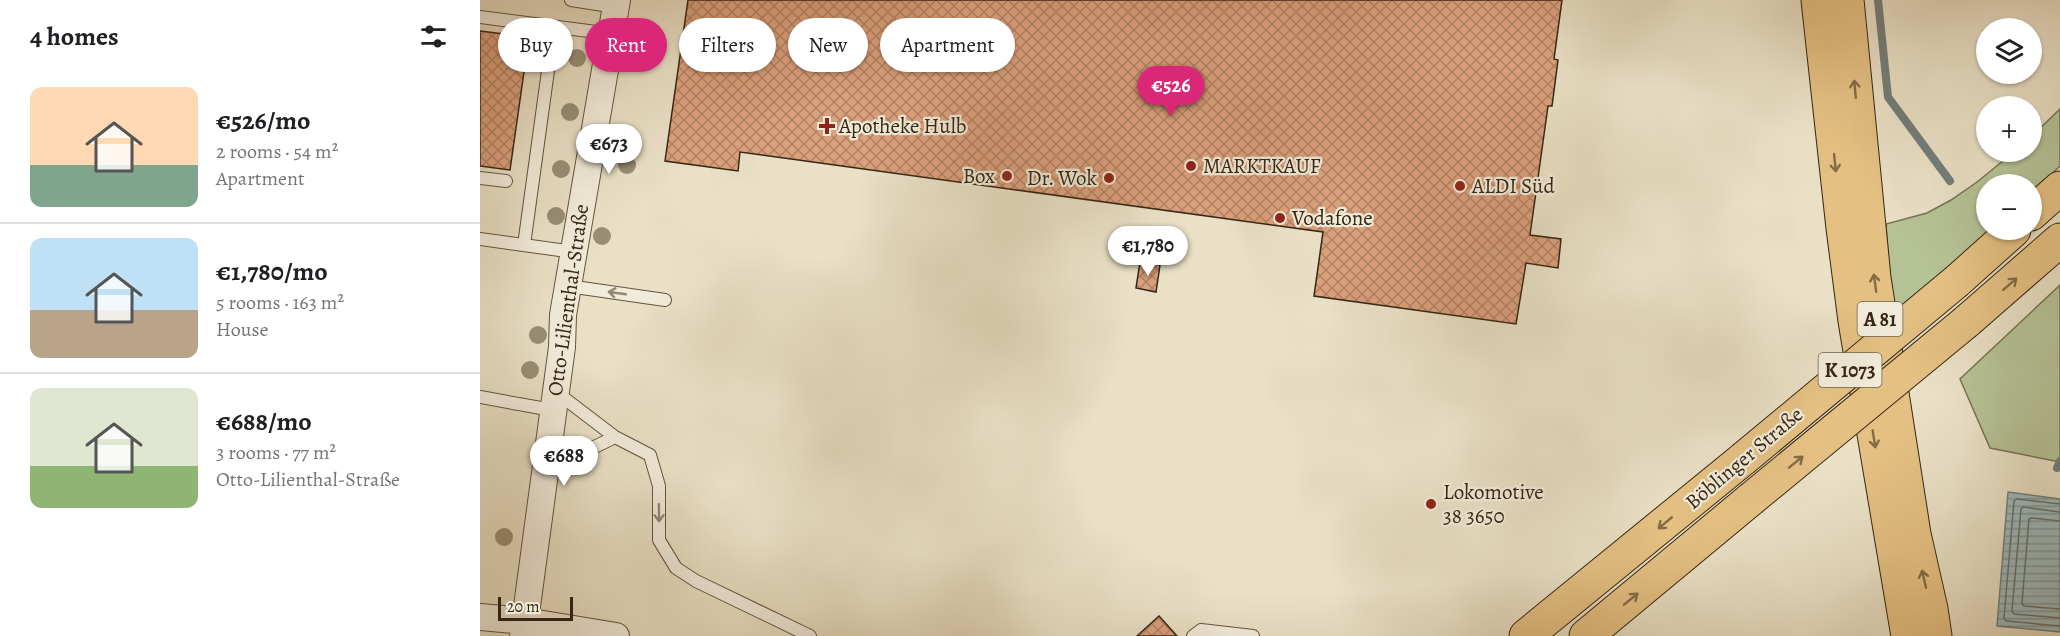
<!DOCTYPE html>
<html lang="en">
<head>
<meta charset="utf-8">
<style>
	:root { --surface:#fff; --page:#f2f2f2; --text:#202124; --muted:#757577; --line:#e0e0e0; --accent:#db2777 }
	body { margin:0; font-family:Alegreya,serif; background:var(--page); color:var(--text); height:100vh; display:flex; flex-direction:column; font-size:22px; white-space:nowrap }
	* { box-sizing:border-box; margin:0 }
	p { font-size:20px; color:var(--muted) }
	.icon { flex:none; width:33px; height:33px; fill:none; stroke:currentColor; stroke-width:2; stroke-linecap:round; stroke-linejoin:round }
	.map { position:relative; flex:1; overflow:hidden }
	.sheet { display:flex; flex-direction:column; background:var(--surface); width:480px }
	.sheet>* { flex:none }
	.banner { position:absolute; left:18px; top:18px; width:570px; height:54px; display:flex; gap:12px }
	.controls { position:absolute; left:1496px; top:18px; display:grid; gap:12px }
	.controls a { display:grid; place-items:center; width:66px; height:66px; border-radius:50%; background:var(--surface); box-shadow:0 2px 4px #0004; font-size:30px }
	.scale { position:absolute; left:18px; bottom:15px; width:75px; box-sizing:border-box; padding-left:6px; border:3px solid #362612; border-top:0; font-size:16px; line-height:21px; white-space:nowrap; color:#362612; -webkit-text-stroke:4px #f1ebda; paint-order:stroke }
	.price { position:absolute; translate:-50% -51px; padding:0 14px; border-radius:21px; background:#fff; color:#222; font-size:20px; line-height:39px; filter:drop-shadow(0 2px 3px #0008) }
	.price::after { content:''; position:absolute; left:50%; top:36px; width:18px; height:14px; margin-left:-9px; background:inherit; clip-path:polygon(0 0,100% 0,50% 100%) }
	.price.selected { background:var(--accent); color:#fff }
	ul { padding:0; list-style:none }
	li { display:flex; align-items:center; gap:18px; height:150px; padding:0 30px }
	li+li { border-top:2px solid var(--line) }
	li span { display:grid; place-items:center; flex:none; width:168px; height:120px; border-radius:12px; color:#555 }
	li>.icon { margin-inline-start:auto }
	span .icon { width:72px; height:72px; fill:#fffc; stroke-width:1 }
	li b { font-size:26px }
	h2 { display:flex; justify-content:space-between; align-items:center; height:72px; padding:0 30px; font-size:26px }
	.pill { padding:0 21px; border-radius:27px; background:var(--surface); box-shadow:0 2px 4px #0004; font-size:21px; line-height:54px }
	.pill.selected { background:var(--accent); color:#fff }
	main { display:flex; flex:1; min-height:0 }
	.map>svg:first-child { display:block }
</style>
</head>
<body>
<main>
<section class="sheet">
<h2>4 homes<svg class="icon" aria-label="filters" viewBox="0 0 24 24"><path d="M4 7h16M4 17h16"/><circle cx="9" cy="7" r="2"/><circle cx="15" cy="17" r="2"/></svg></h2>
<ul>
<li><span style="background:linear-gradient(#ffd9b3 65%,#7fa58c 0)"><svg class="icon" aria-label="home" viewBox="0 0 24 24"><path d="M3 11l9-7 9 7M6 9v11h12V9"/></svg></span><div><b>€526/mo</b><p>2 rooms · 54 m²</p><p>Apartment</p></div></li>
<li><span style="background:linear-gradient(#bfe0f5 60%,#b9a48a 0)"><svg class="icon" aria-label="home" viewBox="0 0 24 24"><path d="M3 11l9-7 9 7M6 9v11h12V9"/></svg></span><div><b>€1,780/mo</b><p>5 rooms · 163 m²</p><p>House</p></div></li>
<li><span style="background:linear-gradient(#dfe7d0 65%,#8fb573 0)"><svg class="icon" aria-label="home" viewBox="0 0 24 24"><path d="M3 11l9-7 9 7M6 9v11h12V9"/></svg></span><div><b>€688/mo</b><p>3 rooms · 77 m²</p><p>Otto-Lilienthal-Straße</p></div></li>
</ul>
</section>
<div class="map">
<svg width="1580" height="636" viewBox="0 0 1580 636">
	<defs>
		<pattern id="water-rules" width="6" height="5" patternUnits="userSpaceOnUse" patternTransform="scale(1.5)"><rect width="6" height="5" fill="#9cbabf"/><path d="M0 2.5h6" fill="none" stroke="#80979a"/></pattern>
		<pattern id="building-cross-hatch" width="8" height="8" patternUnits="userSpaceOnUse" patternTransform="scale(1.5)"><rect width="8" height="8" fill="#dba07c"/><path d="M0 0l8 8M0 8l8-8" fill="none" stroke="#b28264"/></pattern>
	</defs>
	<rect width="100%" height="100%" fill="#e9e0c6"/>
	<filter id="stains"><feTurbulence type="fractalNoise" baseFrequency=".00333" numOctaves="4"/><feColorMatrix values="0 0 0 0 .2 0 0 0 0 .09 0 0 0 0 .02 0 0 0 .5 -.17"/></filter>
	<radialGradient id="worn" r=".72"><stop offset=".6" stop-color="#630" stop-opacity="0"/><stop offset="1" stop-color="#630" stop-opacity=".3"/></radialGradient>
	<!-- grass -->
	<path fill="#b5c296" stroke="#767454" stroke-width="1.5" d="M1580,109V166L1551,193V184H1506V230H1513L1412,317L1406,224L1447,213L1471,200L1497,182L1534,152H1551V137Z
		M1580,285V462L1510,448L1480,379Z"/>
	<!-- water -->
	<path fill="url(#water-rules)" stroke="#737f7a" stroke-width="1.5" d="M1528,492L1580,499V632L1517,626Z"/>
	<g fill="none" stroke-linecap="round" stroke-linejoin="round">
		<!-- shore -->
		<path stroke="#697068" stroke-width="1.5" d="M1580,504L1537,499L1534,501L1524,618L1526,621L1580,626
			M1580,512L1543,507L1541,509L1532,611L1534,614L1580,618
			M1580,521L1552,518L1549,519L1542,603L1544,606L1580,609"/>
		<!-- stream -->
		<path stroke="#737f7a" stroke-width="8" d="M1398,0L1408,97L1470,181
			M1577,468L1580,461"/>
	</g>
	<!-- building -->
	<path fill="url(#building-cross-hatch)" stroke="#362612" stroke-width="1.5" d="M208,0H1082L1074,59L1078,60L1072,106H1068L1050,235L1081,239L1078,268L1046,263L1036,324L834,296L843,232L260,152L258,171L185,161Z
		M0,31L49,37L30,170L0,166Z
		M660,262L680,265L676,292L656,288Z
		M679,616L697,636H657Z"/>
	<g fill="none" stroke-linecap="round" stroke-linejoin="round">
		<!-- lane casing -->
		<g stroke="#63543f" stroke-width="14">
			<path id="lane" d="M91,0L136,7
				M0,17L132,34
				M0,178L26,181
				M0,239L94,252
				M44,245L74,27
				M88,286L185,300
				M76,392L135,437
				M0,397L72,410
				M65,471L135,437L170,455L179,486V540L196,568L216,581L330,636
				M713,636L721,630L773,636"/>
		</g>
		<!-- street casing -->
		<g stroke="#63543f" stroke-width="28">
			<path id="street" d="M0,617L45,621L136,636
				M43,636L82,347L83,315L137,0"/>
		</g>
		<!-- primary casing -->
		<g stroke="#362612" stroke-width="35">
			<path id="primary" d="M1551,214L1580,188
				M1477,281L1534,230
				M1486,322L1580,240
				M1046,636L1263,459
				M1106,636L1271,499"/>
		</g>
		<!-- highway casing -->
		<g stroke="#362612" stroke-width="35">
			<path id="highway" d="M1338,0L1363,228L1375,321L1428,636
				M1367,0L1394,278L1434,534L1451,609L1455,636"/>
		</g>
		<!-- lane -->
		<use href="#lane" stroke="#f1ebda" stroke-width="12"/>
		<!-- street -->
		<use href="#street" stroke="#f1ebda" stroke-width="26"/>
		<!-- primary -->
		<use href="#primary" stroke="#e4c083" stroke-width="33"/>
		<!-- highway -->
		<use href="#highway" stroke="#e4c083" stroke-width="33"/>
		<!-- primary-bridge casing -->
		<g stroke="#362612" stroke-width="35" stroke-linecap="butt">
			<path id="primary-bridge" d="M1263,459L1477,281
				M1271,499L1486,322"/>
		</g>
		<!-- primary-bridge -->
		<use href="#primary-bridge" stroke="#e4c083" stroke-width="33"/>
	</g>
	<!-- trees -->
	<g fill="#988f75">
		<circle cx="174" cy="54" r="9"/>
		<circle cx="97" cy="58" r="9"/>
		<circle cx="90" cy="112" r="9"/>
		<circle cx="147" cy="165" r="9"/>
		<circle cx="81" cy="169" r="9"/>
		<circle cx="76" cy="216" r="9"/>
		<circle cx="122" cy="236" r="9"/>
		<circle cx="58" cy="335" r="9"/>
		<circle cx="50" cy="370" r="9"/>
		<circle cx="24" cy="537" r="9"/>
	</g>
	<!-- one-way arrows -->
	<defs><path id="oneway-shaft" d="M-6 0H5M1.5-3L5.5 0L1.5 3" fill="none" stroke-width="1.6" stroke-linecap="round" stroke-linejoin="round" transform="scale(1.5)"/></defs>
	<g stroke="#846b45">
		<use href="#oneway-shaft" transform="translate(1375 89) rotate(-95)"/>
		<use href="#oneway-shaft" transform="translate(1355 163) rotate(84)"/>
		<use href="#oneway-shaft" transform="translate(1395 283) rotate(-98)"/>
		<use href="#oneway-shaft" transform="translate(1530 284) rotate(-41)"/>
		<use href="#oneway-shaft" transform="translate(1394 439) rotate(81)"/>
		<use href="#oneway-shaft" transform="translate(1316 462) rotate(-39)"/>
		<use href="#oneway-shaft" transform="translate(1185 523) rotate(140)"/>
		<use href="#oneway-shaft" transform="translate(1444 579) rotate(-103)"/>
		<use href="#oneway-shaft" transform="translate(1151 599) rotate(-39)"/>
	</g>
	<g stroke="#948876">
		<use href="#oneway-shaft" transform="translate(137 293) rotate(-172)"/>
		<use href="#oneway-shaft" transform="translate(179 513) rotate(89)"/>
	</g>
	<!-- markers -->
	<g fill="#8f2418" stroke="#f1ebda" stroke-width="2">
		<path d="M344 117h6v6h6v6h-6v6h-6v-6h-6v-6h6z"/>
		<circle cx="711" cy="166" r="6"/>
		<circle cx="527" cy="176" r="6"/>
		<circle cx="629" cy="178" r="6"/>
		<circle cx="980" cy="186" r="6"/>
		<circle cx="800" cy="218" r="6"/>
		<circle cx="951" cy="504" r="6"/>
	</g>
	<g text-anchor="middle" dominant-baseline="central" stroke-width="4.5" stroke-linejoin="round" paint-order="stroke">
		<!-- shield labels -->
		<g fill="#f1ebda" stroke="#6e614e" stroke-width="1.5">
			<rect x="1377.5" y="302" width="45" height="34" rx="4.5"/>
			<rect x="1338.5" y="353" width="63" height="34" rx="4.5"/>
		</g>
		<g font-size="20" font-weight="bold" fill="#362612">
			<text x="1400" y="319">A 81</text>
			<text x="1370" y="370">K 1073</text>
		</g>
		<!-- poi labels -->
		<g font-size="21" fill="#362612" stroke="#f1ebda" text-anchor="start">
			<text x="359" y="126">Apotheke Hulb</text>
			<text x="723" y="166">MARKTKAUF</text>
			<text x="515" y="176" text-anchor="end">Box</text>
			<text x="617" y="178" text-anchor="end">Dr. Wok</text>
			<text x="992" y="186">ALDI Süd</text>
			<text x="812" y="218">Vodafone</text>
			<text x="963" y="492">Lokomotive<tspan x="963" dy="24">38 3650</tspan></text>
		</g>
		<!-- street labels -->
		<g font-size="21" fill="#362612" stroke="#f1ebda">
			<text transform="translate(88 300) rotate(-82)">Otto-Lilienthal-Straße</text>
			<text transform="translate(1264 458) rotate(-40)">Böblinger Straße</text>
		</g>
	</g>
	<rect width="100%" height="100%" filter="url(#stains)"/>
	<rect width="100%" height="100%" fill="url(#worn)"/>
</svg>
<div class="controls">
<a><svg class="icon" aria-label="layers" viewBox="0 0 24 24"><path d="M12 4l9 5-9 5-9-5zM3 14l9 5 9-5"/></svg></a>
<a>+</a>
<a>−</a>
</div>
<div class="scale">20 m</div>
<b class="price selected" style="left:691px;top:117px">€526</b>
<b class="price" style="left:129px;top:175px">€673</b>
<b class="price" style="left:668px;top:277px">€1,780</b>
<b class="price" style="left:84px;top:487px">€688</b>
<div class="banner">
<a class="pill">Buy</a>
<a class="pill selected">Rent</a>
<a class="pill">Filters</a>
<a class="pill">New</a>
<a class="pill">Apartment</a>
</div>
</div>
</main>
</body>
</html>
